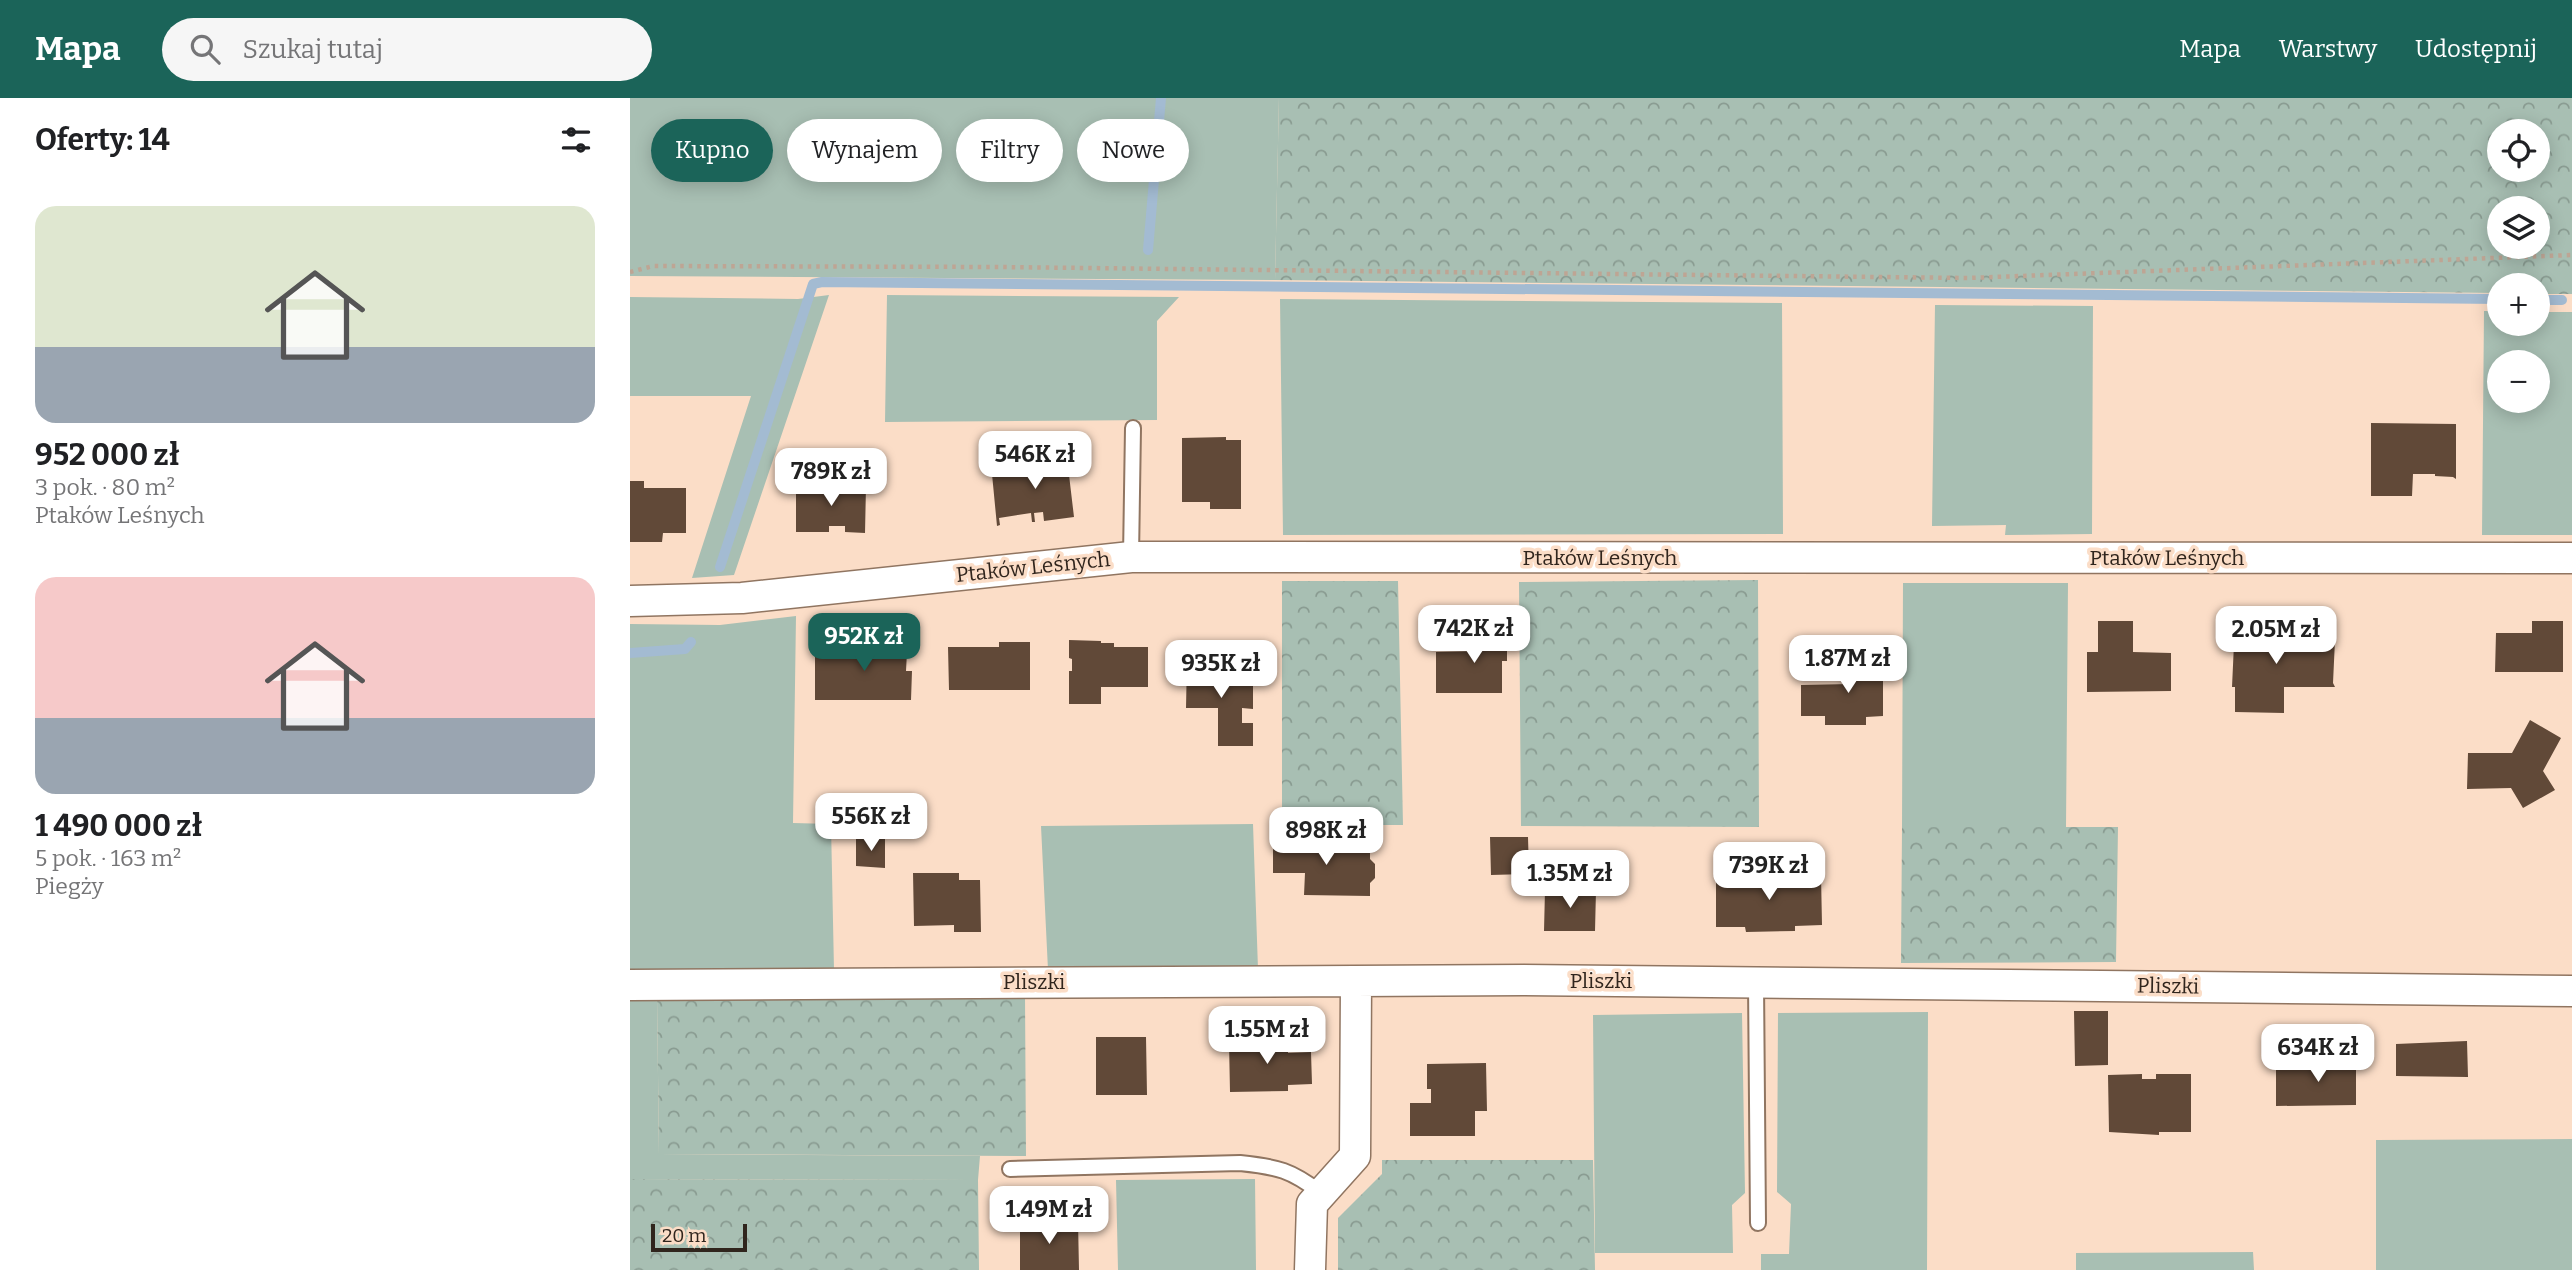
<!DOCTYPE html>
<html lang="pl">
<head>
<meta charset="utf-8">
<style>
	:root { --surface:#fff; --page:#f6f6f6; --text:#202124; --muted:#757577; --accent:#1b6459 }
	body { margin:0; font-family:Bitter,serif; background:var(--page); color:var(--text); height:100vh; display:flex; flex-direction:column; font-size:26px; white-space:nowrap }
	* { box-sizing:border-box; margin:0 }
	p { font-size:23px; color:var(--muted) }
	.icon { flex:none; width:38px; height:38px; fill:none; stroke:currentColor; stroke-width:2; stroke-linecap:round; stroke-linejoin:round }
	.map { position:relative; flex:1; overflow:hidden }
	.details { display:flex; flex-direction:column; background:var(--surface); width:630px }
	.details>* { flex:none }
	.banner { position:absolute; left:21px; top:21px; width:665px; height:63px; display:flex; gap:14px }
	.tools { position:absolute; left:1857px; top:21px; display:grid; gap:14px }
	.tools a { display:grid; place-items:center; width:63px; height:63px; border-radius:50%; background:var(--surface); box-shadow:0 4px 18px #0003; font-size:35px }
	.scale { position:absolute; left:21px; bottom:18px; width:96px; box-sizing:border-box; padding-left:7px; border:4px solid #30251d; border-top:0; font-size:19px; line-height:24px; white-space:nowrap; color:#30251d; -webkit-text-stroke:5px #fbddc7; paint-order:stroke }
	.price { position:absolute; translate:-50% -60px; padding:0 16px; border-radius:14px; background:#fff; color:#222; font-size:23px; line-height:46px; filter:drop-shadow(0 2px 4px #0008) }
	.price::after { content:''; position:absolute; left:50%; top:42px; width:21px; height:16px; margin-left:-10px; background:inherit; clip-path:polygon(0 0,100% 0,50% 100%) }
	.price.selected { background:var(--accent); color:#fff }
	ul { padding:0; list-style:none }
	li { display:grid; align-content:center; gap:14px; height:371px; padding:0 35px }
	li span { display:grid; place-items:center; height:217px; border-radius:21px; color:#555 }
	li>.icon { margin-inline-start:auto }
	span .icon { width:126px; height:126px; fill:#fffc; stroke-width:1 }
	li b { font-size:30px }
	h2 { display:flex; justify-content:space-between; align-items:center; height:84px; padding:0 35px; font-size:30px }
	.tag { padding:0 24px; border-radius:32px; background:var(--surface); box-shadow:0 4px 18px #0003; font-size:24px; line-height:63px }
	.tag.selected { background:var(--accent); color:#fff }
	header { display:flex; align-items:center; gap:42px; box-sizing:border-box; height:98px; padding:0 35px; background:var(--accent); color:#fff }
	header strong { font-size:33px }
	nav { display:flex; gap:38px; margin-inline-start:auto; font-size:24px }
	.search { width:490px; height:63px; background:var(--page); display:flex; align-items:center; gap:18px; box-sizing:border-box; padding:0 24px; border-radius:38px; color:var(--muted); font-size:26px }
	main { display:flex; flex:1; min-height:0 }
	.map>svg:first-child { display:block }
</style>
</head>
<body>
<header>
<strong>Mapa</strong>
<div class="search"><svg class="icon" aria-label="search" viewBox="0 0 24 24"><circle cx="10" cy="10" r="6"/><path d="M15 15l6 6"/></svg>Szukaj tutaj</div>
<nav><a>Mapa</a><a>Warstwy</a><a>Udostępnij</a></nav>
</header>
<main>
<section class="details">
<h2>Oferty: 14<svg class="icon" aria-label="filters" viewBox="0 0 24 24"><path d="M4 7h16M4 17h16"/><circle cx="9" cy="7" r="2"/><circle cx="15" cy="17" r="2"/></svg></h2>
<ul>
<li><span style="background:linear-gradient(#dfe7d0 65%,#9aa5b1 0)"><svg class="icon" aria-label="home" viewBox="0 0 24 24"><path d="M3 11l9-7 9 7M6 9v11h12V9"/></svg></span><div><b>952 000 zł</b><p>3 pok. · 80 m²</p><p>Ptaków Leśnych</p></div></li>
<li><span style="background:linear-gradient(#f6c9c9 65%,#9aa5b1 0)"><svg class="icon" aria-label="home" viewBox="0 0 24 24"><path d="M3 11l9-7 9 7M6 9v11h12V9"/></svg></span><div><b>1 490 000 zł</b><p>5 pok. · 163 m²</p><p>Piegży</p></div></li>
</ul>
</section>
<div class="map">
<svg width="1942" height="1172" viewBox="0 0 1942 1172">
	<defs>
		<pattern id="forest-crowns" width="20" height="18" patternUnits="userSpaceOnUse" patternTransform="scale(1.75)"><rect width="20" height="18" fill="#a8bfb3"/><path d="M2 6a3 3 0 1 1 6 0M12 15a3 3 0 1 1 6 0" fill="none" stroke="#899b91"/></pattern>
	</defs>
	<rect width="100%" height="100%" fill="#fbddc7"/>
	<!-- green -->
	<path fill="#a8bfb3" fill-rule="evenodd" d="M0,0H649L645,182L0,178Z
		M199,197L104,477L62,480L121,298H0V199L168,201Z
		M257,197L549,199L527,223V322L255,324Z
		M650,201L1152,205L1153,436L653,437Z
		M1305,207L1463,208L1462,436L1375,437L1376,427L1302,428Z
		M1854,213H1869V226H1908V214H1942V437H1852ZM1869,264H1908V303H1869Z
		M1273,485H1438L1436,730L1272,729Z
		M166,518L163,725L201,726L204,872L0,876V526L90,527Z
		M623,726L628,871L418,872L411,728Z
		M0,897H27L29,1056L350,1058L348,1082L0,1081Z
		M1298,914L1297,1172H1131V1156H1159L1161,1106L1147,1094L1148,915Z
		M1112,915L1115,1095L1102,1107L1103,1155H965L963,917Z
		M1942,1041V1172H1746V1042Z
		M625,1081L626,1172H488L486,1082Z
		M1623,1154L1624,1172H1446V1155Z"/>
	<!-- forest -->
	<path fill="url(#forest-crowns)" fill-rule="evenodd" d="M649,0H1942V196H1908V187H1869V195L645,182ZM1908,33V72H1869V33ZM1908,110V149H1869V110Z
		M1128,482L1129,729L891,728L889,484Z
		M652,483H768L773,727H652Z
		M1272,729H1488L1486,864L1271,865Z
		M395,896L396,1058L29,1056L27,897Z
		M752,1062H963L965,1172H708V1120L752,1076Z
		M0,1081L348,1082L349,1172H0Z"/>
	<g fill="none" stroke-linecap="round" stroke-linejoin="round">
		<!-- stream -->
		<path stroke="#a3bbd2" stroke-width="10" d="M518,152L531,0
			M1908,202H1932
			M90,469L183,186L192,184L1869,201
			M0,555L55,551L61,544"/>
	</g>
	<!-- building -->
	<path fill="#614938" d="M1741,325L1826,326V381L1823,379L1805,378V376H1783L1782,398H1741Z
		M596,339V342H611V411H580V404H552V340Z
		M437,360L444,419L414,423L413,414L404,415L405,424H402L401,415L369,420L370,427L367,428L362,376L403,372L402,363Z
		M0,383H14V390H56V435H33L32,444H0Z
		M166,387L236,388L235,435L215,434V428H199V434H166Z
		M1468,523H1503V554L1541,555V593L1457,594V554H1468Z
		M1902,523H1933V574H1865L1866,535H1902Z
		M1605,524H1655V542H1705L1703,585L1705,589H1654V615L1605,614V589H1602Z
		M848,529H877V563H872V595H806V554L848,553Z
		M439,542L471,543V545H484V549H518V589H471V606H439V573H442V561L439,560Z
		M220,543H267V554H277L276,573H282L281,602H185V554L220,556Z
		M369,544H400V592H319L318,549H369Z
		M1221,557H1253V618L1236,619V627H1195V618H1171V587L1221,586Z
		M557,561H591V580H620L621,575H623V611L612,610V625H623V648H588V610H556Z
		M1900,622L1931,640L1913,673L1925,692L1893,710L1881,690L1837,691L1838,655H1882Z
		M860,739H898L899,776L861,777Z
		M255,740V770L226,768V741Z
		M643,743H692V749H740V761L745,766V780L740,785V798L674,797L675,775H643Z
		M283,775H329V782H350L351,834H324V827L284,828Z
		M1191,777L1192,827L1165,828V833L1116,834L1115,829H1086V779Z
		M915,792H966L965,833H914Z
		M1444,913H1478V967L1445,968Z
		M639,938V944H658V955L681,954L682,986L658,987V993L600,994L599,944H618V939Z
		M466,939H516L517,997H466Z
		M1837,943L1838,979L1766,978V946Z
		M1712,959L1711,963L1726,962V1007L1646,1008V970H1676L1685,972L1686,960Z
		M856,965L857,1013H845V1038H780V1005H801V991H797V966Z
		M1512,976V981H1526V976H1561V1034H1529V1037L1479,1034L1478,977Z
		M390,1123H448L449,1172H390Z"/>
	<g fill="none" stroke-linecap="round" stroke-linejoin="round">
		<!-- lane casing -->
		<g stroke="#907561" stroke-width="18">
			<path id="lane" d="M501,459L503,330
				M1126,884L1128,1125
				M380,1071L610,1065C648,1069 661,1072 691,1095"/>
		</g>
		<!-- street casing -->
		<g stroke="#907561" stroke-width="33">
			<path id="street" d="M0,503L112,500L501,459L1942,460
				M0,887L894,882L1942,893
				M680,1172L682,1106L725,1058L726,885"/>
		</g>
		<!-- path -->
		<path stroke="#bea594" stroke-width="4.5" stroke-dasharray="3.5 5" stroke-linecap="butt" d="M0,174L23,168L369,169L1338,180L1942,157"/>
		<!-- lane -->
		<use href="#lane" stroke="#fff" stroke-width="14"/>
		<!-- street -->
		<use href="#street" stroke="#fff" stroke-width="30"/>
	</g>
	<g text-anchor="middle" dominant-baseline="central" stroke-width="7" stroke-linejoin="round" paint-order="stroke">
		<!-- street labels -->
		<g font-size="21" fill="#30251d" stroke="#fbddc7">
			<text x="970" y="460">Ptaków Leśnych</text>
			<text x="1537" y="460">Ptaków Leśnych</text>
			<text transform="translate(403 469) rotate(-6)">Ptaków Leśnych</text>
			<text x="971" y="883">Pliszki</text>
			<text x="404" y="884">Pliszki</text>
			<text transform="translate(1538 888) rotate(1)">Pliszki</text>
		</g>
	</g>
</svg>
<div class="tools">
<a><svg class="icon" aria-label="locate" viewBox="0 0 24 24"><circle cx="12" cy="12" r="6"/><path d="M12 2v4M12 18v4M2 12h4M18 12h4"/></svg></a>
<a><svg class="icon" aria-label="layers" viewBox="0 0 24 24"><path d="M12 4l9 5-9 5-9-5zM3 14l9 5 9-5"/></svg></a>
<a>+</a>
<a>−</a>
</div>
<div class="scale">20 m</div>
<b class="price" style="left:405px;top:393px">546K zł</b>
<b class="price" style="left:201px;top:410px">789K zł</b>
<b class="price" style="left:844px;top:567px">742K zł</b>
<b class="price" style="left:1646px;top:568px">2.05M zł</b>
<b class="price selected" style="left:234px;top:575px">952K zł</b>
<b class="price" style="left:1218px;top:597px">1.87M zł</b>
<b class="price" style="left:591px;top:602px">935K zł</b>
<b class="price" style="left:241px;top:755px">556K zł</b>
<b class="price" style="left:696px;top:769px">898K zł</b>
<b class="price" style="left:1139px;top:804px">739K zł</b>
<b class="price" style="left:940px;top:812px">1.35M zł</b>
<b class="price" style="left:637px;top:968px">1.55M zł</b>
<b class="price" style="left:1688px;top:986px">634K zł</b>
<b class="price" style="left:419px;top:1148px">1.49M zł</b>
<div class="banner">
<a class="tag selected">Kupno</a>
<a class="tag">Wynajem</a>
<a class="tag">Filtry</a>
<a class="tag">Nowe</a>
</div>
</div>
</main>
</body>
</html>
